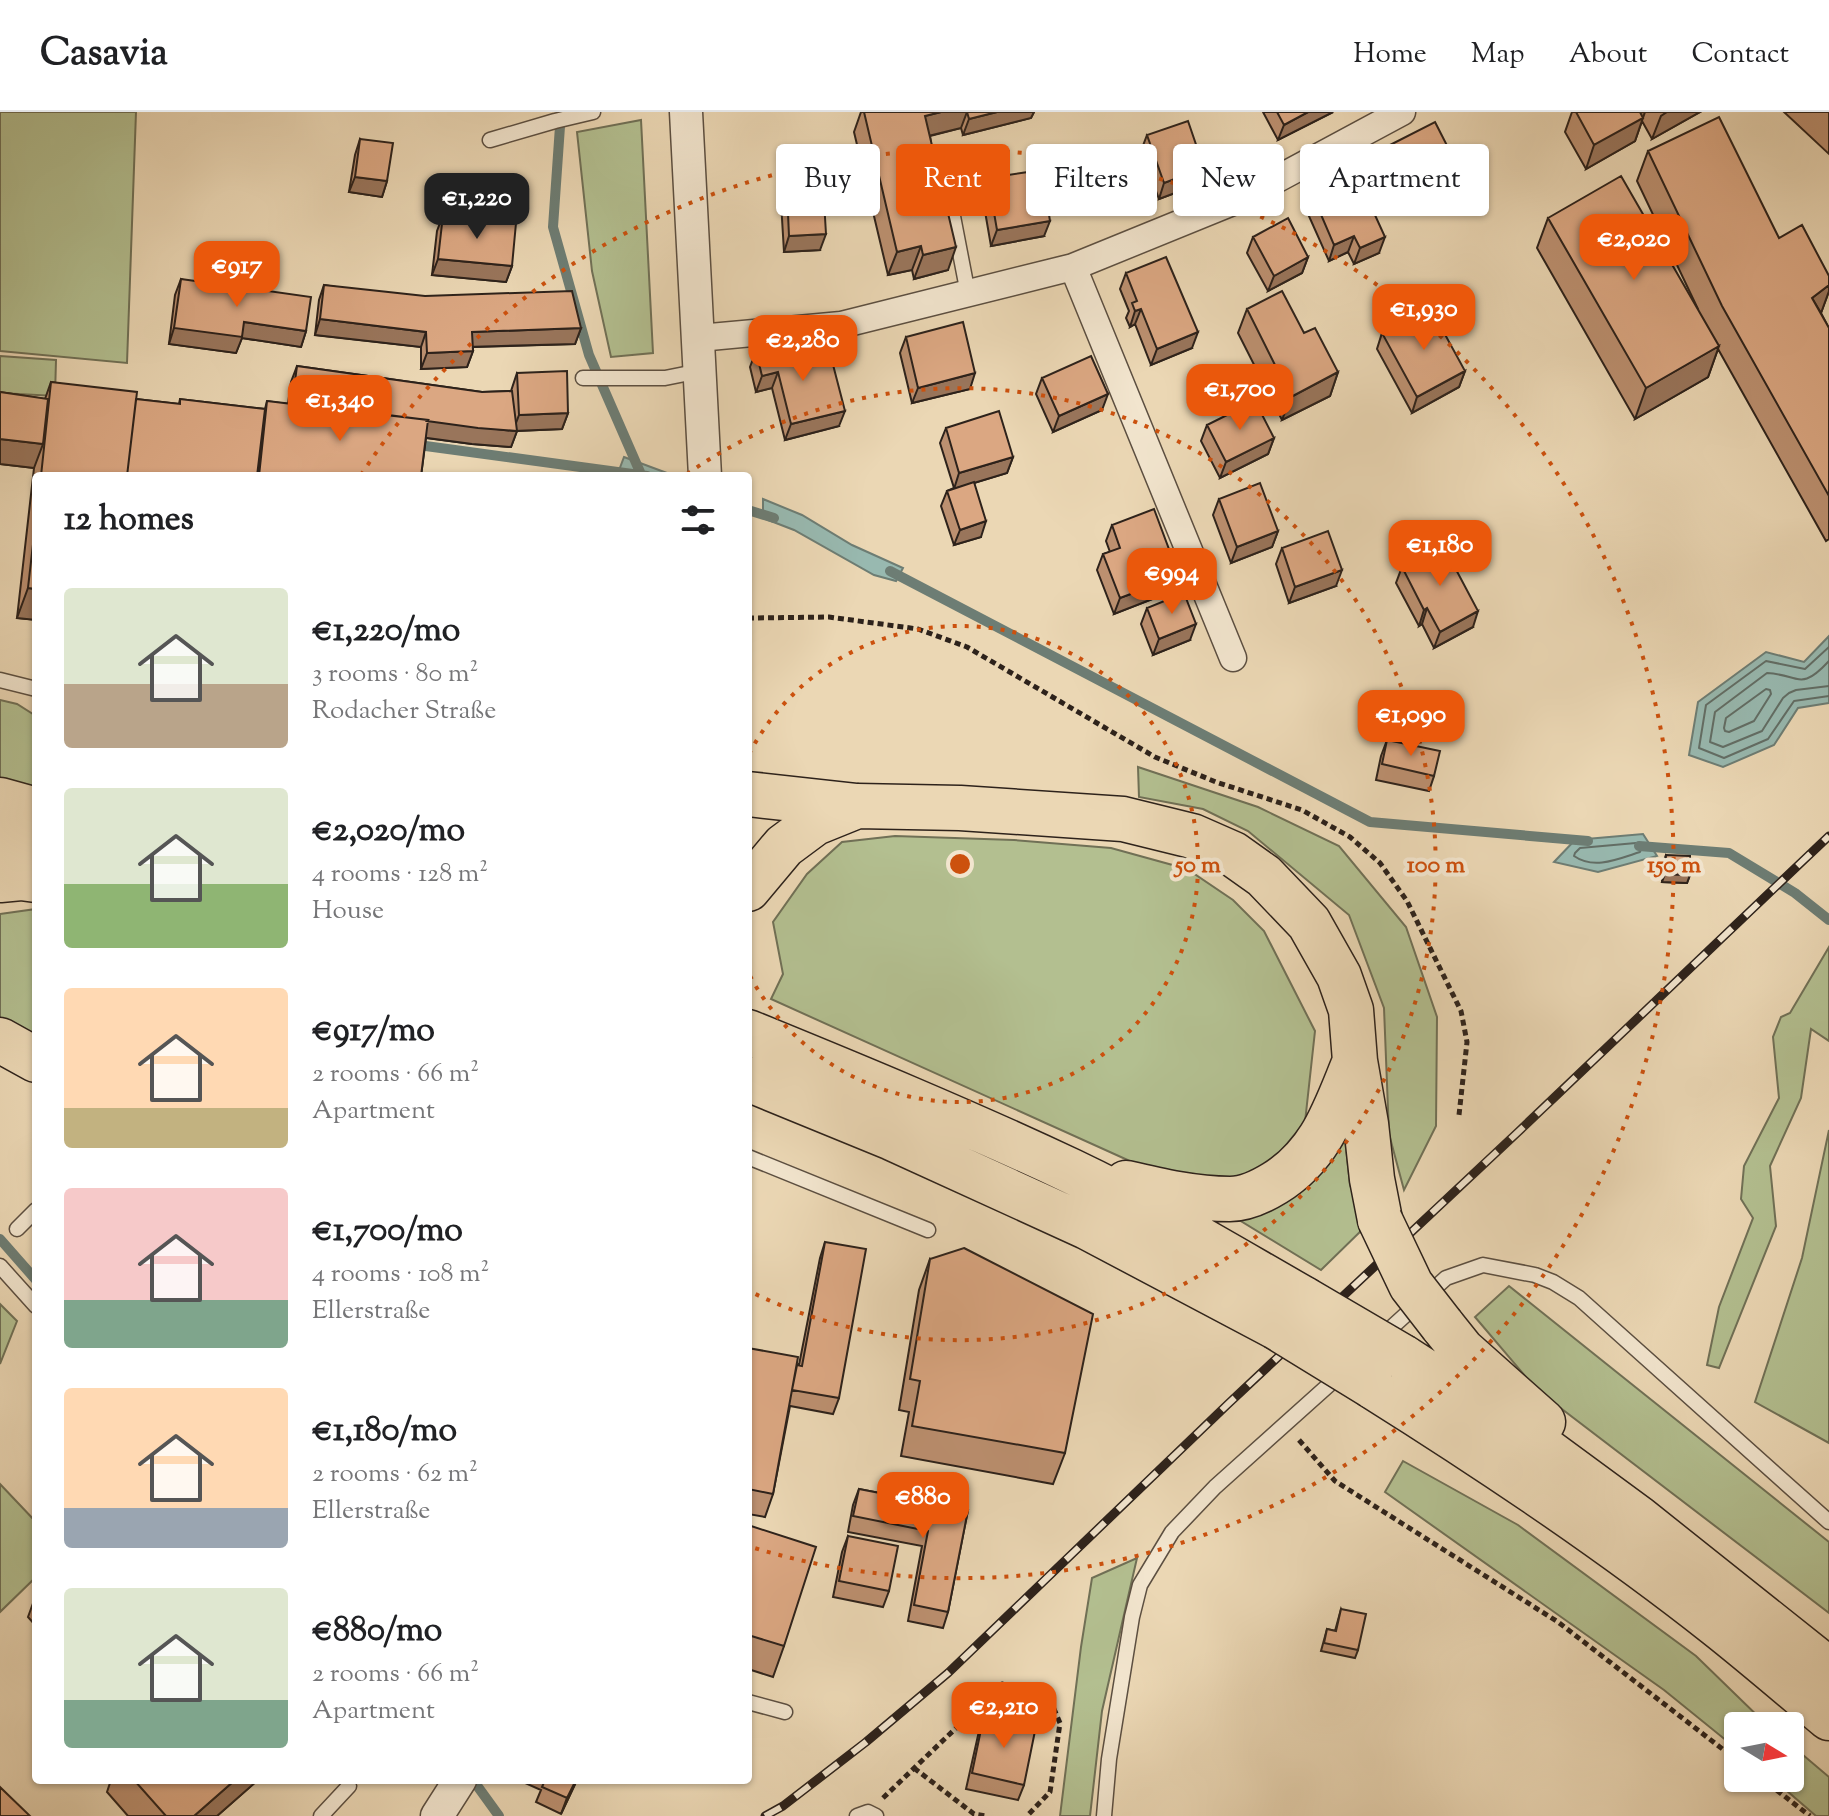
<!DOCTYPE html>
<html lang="en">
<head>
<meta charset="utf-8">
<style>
	:root { --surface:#fff; --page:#f6f6f6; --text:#202124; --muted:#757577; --line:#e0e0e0; --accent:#ea580c }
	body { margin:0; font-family:"Sorts Mill Goudy",serif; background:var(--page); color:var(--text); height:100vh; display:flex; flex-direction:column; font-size:30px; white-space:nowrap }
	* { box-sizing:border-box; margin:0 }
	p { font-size:26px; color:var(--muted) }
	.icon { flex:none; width:44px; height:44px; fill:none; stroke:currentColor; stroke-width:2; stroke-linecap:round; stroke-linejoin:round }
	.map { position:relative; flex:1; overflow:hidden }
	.sheet { position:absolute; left:32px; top:360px; width:720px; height:1312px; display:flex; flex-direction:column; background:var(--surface); border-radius:8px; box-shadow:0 2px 6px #0004 }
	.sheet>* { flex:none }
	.banner { position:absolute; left:776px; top:32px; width:760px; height:72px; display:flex; gap:16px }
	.needle { width:52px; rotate:100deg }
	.controls { position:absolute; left:1724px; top:1600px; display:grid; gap:16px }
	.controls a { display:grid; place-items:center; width:80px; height:80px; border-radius:8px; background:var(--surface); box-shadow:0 2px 6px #0004; font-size:40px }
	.price { position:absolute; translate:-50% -68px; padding:0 18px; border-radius:16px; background:var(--accent); color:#fff; font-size:26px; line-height:52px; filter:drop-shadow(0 2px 4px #0008) }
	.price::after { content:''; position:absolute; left:50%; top:48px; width:24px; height:18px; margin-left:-12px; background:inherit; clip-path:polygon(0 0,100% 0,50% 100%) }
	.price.selected { background:#222; color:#fff }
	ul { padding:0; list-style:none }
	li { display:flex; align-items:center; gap:24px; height:200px; padding:0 32px }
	li span { display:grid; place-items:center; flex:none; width:224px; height:160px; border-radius:8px; color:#555 }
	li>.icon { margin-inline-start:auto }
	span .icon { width:96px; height:96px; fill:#fffc; stroke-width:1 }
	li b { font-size:34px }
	h2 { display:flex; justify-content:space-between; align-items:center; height:96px; padding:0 32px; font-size:34px }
	.pill { padding:0 28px; border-radius:8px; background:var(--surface); box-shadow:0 2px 6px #0004; font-size:28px; line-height:72px }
	.pill.selected { background:var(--accent); color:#fff }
	header { display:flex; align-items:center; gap:48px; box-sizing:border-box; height:112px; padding:0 40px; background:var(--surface); border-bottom:2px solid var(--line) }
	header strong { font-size:38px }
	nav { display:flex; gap:44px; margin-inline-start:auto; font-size:28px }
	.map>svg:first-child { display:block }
</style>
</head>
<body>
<header>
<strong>Casavia</strong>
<nav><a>Home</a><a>Map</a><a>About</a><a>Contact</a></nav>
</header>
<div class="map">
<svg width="1829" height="1704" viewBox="0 0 1829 1704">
	<rect width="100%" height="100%" fill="#ebd7b4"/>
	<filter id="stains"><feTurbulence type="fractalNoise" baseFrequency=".0025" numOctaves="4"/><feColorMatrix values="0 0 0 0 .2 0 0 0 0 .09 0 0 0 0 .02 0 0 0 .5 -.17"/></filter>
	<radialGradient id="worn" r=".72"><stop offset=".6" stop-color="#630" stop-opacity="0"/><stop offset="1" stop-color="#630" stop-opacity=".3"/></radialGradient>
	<!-- green -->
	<path fill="#b3bf90" stroke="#707056" stroke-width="2" d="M0,0H136L127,251L0,239Z
		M641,8L653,241L611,245L592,159L577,20Z
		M0,244L56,248L55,284L0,281Z
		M0,588L17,592L36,604V678L0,670Z
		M1138,655L1258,695L1339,734L1406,815L1437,905L1436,1014L1404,1078L1389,1022L1384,896L1349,803L1248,719L1203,697L1139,685Z
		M895,724L1014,728L1111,736L1187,757L1233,788L1264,819L1315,919L1305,1010L1257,1068L1200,1079L1132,1050L771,887L783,862L773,810L807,762L842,730Z
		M36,797V928L0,911V802Z
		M1829,835V929L1811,917L1801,986L1770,1054L1776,1114L1719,1256L1707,1253L1719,1195L1753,1106L1741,1087L1744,1054L1779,986L1773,925L1781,905L1790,901Z
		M1829,1018V1331L1755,1290L1802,1146Z
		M1345,1027L1350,1073L1366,1114L1321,1158L1231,1103L1283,1087L1325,1056Z
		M1509,1174L1829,1430V1501L1537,1278L1475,1205Z
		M0,1192L17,1209L0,1252Z
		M1403,1349L1518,1413L1696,1544L1768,1614H1738V1638L1664,1578L1385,1380Z
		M0,1372L36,1410V1465L0,1500Z
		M1137,1446L1102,1599L1090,1704H1060L1081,1535L1092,1466Z
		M1790,1632L1829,1665V1704H1816L1772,1666H1790Z"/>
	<!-- water -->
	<path fill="#98b9b0" stroke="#6d7d74" stroke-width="2" d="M624,345L675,364H629L618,361Z
		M763,387L802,403L852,433L903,456L896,469L874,463L794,418L763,406Z
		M1829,524V591L1798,596L1774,633L1723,655L1689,643L1698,590L1766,540L1804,550Z
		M1643,722L1657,744L1598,760L1554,750L1575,728Z"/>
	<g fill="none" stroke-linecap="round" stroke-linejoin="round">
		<!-- shore -->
		<path stroke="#626e66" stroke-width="2" d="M1829,535L1805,557L1766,549L1706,593L1699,636L1724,646L1768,627L1794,589L1829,584
			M1829,549C1800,580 1801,563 1767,561L1715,600L1710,630L1723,635L1762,619L1783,586L1789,581L1796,578L1829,574
			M1766,577L1770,578L1771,582L1754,609L1729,620L1725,619L1724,616L1726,606Z
			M1636,731L1642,735L1640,740C1618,747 1594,758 1574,744L1575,741L1580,736Z"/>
		<!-- stream -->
		<path stroke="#6d7d74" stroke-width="10" d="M561,0L553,115L589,243L640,360
			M411,332L647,364
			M748,398L774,406
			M890,459L1370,710L1588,729
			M1639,734L1729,741L1795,781L1829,808
			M0,1127L36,1168
			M473,1668L499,1704"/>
		<!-- service casing -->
		<g stroke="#5c4f41" stroke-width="17">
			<path id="service" d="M490,28L555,9L593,0
				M941,42L968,182
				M583,266H665L700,259
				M0,568L36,577
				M748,1045L928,1118
				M17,1117L36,1098
				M0,1154L36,1194
				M1380,1226L1446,1166L1483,1153L1535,1163L1553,1170L1579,1186L1829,1410
				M748,1590L785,1600
				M321,1704L349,1674
				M857,1704L868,1700L876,1704
				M1104,1704L1109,1647L1132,1505L1140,1473L1172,1420L1215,1375L1341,1262"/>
		</g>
		<!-- minor casing -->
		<g stroke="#5c4f41" stroke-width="29">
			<path id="minor" d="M1073,155L1233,546
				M699,226L841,213L1073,155L1240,87L1402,0"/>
		</g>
		<!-- tertiary casing -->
		<g stroke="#5c4f41" stroke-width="35">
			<path id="tertiary" d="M686,0L705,364
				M437,1704L460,1668"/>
		</g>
		<!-- trunk casing -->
		<g stroke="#2d221b" stroke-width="47">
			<path id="trunk" d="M748,682L857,694L960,696L1123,707L1192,724L1233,742L1264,764L1309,811L1339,864L1351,898L1355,949L1366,1012L1372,1067L1380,1108
				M0,688L36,698
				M0,732L36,742
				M0,768L21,766L36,768
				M748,777L784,734L815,711L857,694
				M748,920C856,964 965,1009 1071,1059C1151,1097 1227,1143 1304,1187
				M0,928L36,948
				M748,967L892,1026L1087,1115L1276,1215
				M1126,1071C1160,1079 1195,1087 1230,1087C1246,1087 1262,1079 1275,1071C1322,1042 1335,997 1355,949
				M1442,1213L1462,1238L1543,1310
				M1403,1245L1536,1331L1638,1406L1829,1558
				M1372,1274C1490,1348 1607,1426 1717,1513C1755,1543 1792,1575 1829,1606"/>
		</g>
		<!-- path -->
		<path stroke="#2d221b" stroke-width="5" stroke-dasharray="6 4" stroke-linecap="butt" d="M748,506L829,505L918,517L967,535L1155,645L1216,670L1302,698L1350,725L1380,751L1407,789L1461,899L1467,930L1459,1003
			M1299,1328L1335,1369L1558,1510L1738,1649
			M914,1656L974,1702L986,1704
			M1761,1666L1810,1704
			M883,1686L1002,1572L1045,1576L1060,1611L1050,1680L1027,1704"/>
		<!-- service -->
		<use href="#service" stroke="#f2e5ce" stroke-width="14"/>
		<!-- minor -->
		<use href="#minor" stroke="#f2e5ce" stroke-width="26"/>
		<!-- tertiary -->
		<use href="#tertiary" stroke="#f2e5ce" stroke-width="32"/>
		<!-- trunk -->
		<use href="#trunk" stroke="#ebd7b4" stroke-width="44"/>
		<!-- rail casing -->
		<g stroke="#2d221b" stroke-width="9">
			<path id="rail" d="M765,1704L783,1694L866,1630L948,1561L1228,1292L1517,1021L1829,724"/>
		</g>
		<!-- rail -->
		<use href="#rail" stroke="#f2e5ce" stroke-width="6" stroke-dasharray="18" stroke-linecap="butt"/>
		<!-- trunk-bridge casing -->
		<g stroke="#2d221b" stroke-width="47" stroke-linecap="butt">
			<path id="trunk-bridge" d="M1380,1108L1411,1173L1442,1213
				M1304,1187L1403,1245
				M1276,1215L1372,1274"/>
		</g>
		<!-- trunk-bridge -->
		<use href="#trunk-bridge" stroke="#ebd7b4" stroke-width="44"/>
	</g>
	<!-- wall -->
	<path fill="#bc9070" stroke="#2d221b" stroke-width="2" d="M861,0H1034L1031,6L963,23L961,16L930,24L948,158L914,167L912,158L888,163L854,20Z
		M1263,0H1333L1278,28Z
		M1572,0H1700L1652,27L1642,9L1635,29L1586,57L1565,20Z
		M1784,0H1829V42Z
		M1147,23L1199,72L1159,87L1141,39Z
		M360,27L387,69L382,85L349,80L355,43Z
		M1388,34L1460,59L1455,75L1407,99L1382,50Z
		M1648,39L1779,126L1829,164V179L1821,201L1829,216V427L1826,429L1718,237L1708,265L1635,307L1537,136L1548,106L1697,195L1637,69Z
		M786,57L820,138L784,140L780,73Z
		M988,66L1044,124L991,134L982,82Z
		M1310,77L1379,141L1354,152L1348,140L1329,149L1304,93Z
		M443,103L512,154L506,170L432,163L437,119Z
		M1253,125L1308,145L1302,161L1268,179L1247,141Z
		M1126,161L1192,236L1151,253L1135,212L1130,215L1126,206L1129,199L1120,177Z
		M181,167L306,219L301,235L242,226L236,241L169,232L175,183Z
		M324,173L581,216L575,232L473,235V239L467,255L421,257V235L315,223L319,188Z
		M1247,197L1338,260L1330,284L1282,308L1238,221Z
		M1382,221L1465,259L1459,275L1412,301L1377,237Z
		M906,225L970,277L912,291L900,241Z
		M756,239L801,253L839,314L785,328L772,276L756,280L750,255Z
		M297,254L482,280L511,279L517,261L568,301L562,317L517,319L511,335L472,332L426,326L421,364H36V508L17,506L34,356L0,352V280L45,287L51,270L136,287L179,292L180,287L265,297L267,289L288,292L291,270Z
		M1042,266L1102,298L1053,320L1036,282Z
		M1207,313L1274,326L1268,342L1220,366L1201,329Z
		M946,316L1013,345L1007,361L974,371L981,425L954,433L941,394L947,379L954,376L940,331Z
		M1219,387L1278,419L1272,435L1231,451L1213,403Z
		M1112,413L1179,464L1173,479L1114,502L1097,458L1103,442L1110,440L1106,429Z
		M1282,436L1336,474L1289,491L1276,452Z
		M1402,455L1473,515L1434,536L1422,512L1419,514L1396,471Z
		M1147,496L1190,528L1153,543L1141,512Z
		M1387,628L1434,664L1429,679L1376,668L1381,644Z
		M1666,743L1690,763L1687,771L1662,770L1663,751Z
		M825,1130L839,1286L833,1302L790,1294L773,1382L765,1405L748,1402V1236L799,1253L820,1146Z
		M930,1147L1065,1341L1053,1372L901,1344L909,1300L899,1298L919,1178Z
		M859,1377L968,1398L948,1500L943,1516L908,1509L922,1434L848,1420L853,1393Z
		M748,1413L784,1534L773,1565L748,1557Z
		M848,1424L889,1479L883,1495L833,1485L842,1440Z
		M36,1483V1514L28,1505Z
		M1341,1497L1358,1538L1355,1546L1321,1539L1327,1517L1335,1519Z
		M984,1603L1024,1673L1018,1688L966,1677L979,1619Z
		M111,1668H258L217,1704H128L107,1680Z
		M526,1668H577L561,1702L536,1690L541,1678L525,1671Z"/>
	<!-- shaded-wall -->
	<path fill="#99755b" stroke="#2d221b" stroke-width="2" d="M941,0H967L961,16L916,27L925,4Z
		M997,0H1034L1031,6L963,23L969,7Z
		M1308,0H1333L1278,28L1284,13Z
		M1634,0H1645L1635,29L1586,57L1594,33Z
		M1667,0H1700L1652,27L1661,4Z
		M1204,56L1199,72L1159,87L1164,71Z
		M1460,59L1455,75L1407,99L1413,83Z
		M355,65L387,69L382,85L349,80Z
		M1050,109L1044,124L991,134L997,118Z
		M826,122L820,138L784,140L789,124Z
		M1354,124L1348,140L1329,149L1334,133Z
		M1385,125L1379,141L1354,152L1360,136Z
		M921,134L912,158L888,163L897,140Z
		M956,135L948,158L914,167L923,143Z
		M1308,145L1302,161L1268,179L1274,164Z
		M438,147L512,154L506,170L432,163Z
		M1829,173V179L1821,201L1812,186Z
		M1141,197L1135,212L1130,215L1135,199Z
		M320,207L426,220L421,235L315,223Z
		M244,210L306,219L301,235L242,226L236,241L169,232L174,216Z
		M581,216L575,232L466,235L472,220Z
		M1198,220L1192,236L1151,253L1157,237Z
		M1719,234L1708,265L1635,307L1646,276Z
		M473,239L467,255L421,257L427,241Z
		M1465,259L1459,275L1412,301L1417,285Z
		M778,260L772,276L756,280L762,264Z
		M1338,260L1330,284L1282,308L1291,285Z
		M975,261L970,277L912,291L918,276Z
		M1108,282L1102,298L1053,320L1059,304Z
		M292,291L513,319L519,303L568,301L562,317L514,319H517L511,335L472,332L286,307Z
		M845,299L839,314L785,328L791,312Z
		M1274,326L1268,342L1220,366L1226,350Z
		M0,327L43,332L34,356L0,352Z
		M1013,345L1007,361L954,377L959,361Z
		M986,409L981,425L954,433L960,418Z
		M1278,419L1272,435L1231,451L1237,435Z
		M1342,458L1336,474L1289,491L1295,475Z
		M1179,464L1173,479L1114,502L1120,486Z
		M28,476L36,477V508L17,506Z
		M1427,496L1422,512L1419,514L1424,498Z
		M1478,499L1473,515L1434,536L1440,520Z
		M1196,512L1190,528L1153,543L1159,527Z
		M1665,762L1690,763L1687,771L1662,770Z
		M235,1668H258L217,1704H194Z
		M576,1668H577L561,1702L567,1686Z"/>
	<!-- building -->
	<path fill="#dba782" stroke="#2d221b" stroke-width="2" d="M864,0H941L925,4L956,135L923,143L921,134L897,140Z
		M967,0H997L969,7Z
		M1277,0H1308L1284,13Z
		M1576,0H1640L1643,6L1594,33Z
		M1719,5L1779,126L1802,113L1829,164V173L1812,186L1829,216V384L1722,194L1648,39Z
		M1188,9L1204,56L1164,71L1147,23Z
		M1435,10L1460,59L1413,83L1388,34Z
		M360,27L393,31L387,69L355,65Z
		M822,55L826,122L789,124L786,57Z
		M1354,57L1385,125L1360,136L1354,124L1334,133L1310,77Z
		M1042,58L1050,109L997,118L988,66Z
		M1621,64L1719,234L1646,276L1548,106Z
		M443,103L516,111L512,154L438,147Z
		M1288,106L1308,145L1274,164L1253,125Z
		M1166,145L1198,220L1157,237L1141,197L1135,199L1132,191L1137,189L1126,161Z
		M181,167L311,185L306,219L244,210L242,225L174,216Z
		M324,173L425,184L572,179L581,216L472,220L473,239L427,241L426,220L320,207Z
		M1282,179L1304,221L1315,216L1338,260L1291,285L1247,197Z
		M1430,195L1465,259L1417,285L1382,221Z
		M963,210L975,261L918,276L906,225Z
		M795,230L801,253L831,245L845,299L791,312L778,260L762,264L756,239Z
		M1091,244L1108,282L1059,304L1042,266Z
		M297,254L482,280L512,279L517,319L478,316L427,309L428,308L292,291Z
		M567,259L568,301L519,303L517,261Z
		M51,270L137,280L127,364H41Z
		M0,280L48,287L43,332L0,327Z
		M136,287L180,292V287L265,297L257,364H127Z
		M267,289L428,308L421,364H259Z
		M1255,289L1274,326L1226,350L1207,313Z
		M999,299L1013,345L959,361L946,316Z
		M974,370L986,409L960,418L947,379Z
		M1260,371L1278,419L1237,435L1219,387Z
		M1154,397L1179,464L1120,486L1103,442L1120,436L1112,413Z
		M36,406V477L28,476Z
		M1328,419L1342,458L1295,475L1282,436Z
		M1443,433L1478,499L1440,520L1427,496L1424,498L1402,455Z
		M1184,481L1196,512L1159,527L1147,496Z
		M1387,628L1440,639L1434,664L1382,652Z
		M1666,743L1690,744V763L1665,762Z
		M825,1130L866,1137L839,1286L792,1278L797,1253L802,1254Z
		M964,1136L1093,1202L1065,1341L912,1314L920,1269L910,1267L930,1147Z
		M748,1236L798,1245L773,1382L748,1377Z
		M859,1377L968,1398L948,1500L914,1493L928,1419L853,1404Z
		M748,1413L816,1435L784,1534L748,1523Z
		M848,1424L898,1434L889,1479L839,1469Z
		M1341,1497L1366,1502L1358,1538L1324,1531L1327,1517L1336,1519Z
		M984,1603L1036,1614L1024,1673L972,1661Z
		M134,1668H235L194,1704H166Z
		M545,1668H576L567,1686L542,1675Z
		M0,1675L30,1704H0Z"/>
	<!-- distance rings -->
	<g fill="none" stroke="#cc510e" stroke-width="4" stroke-dasharray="4 8">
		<path d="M749 642A238 238 0 1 1 749 862"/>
		<path d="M687 362A476 476 0 1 1 751 1180"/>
		<path d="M361 363A714 714 0 1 1 751 1435"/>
	</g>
	<circle cx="960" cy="752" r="12" fill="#cc510e" stroke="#f2e5ce" stroke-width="4"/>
	<g font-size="24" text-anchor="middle" font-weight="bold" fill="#cc510e" stroke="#f2e5ce" stroke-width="8" stroke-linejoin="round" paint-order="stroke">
		<text x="1198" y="760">50 m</text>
		<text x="1436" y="760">100 m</text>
		<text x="1674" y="760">150 m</text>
	</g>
	<rect width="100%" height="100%" filter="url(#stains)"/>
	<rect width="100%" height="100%" fill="url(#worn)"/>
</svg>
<div class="controls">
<a><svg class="needle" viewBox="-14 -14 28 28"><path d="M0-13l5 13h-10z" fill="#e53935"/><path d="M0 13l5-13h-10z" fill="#757577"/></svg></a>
</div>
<b class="price selected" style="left:477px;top:129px">€1,220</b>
<b class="price" style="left:1634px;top:170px">€2,020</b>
<b class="price" style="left:237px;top:197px">€917</b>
<b class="price" style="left:1424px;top:240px">€1,930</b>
<b class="price" style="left:803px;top:271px">€2,280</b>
<b class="price" style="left:1240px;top:320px">€1,700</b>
<b class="price" style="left:340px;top:331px">€1,340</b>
<b class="price" style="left:1440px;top:476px">€1,180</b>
<b class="price" style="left:1172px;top:504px">€994</b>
<b class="price" style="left:1411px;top:646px">€1,090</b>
<b class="price" style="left:923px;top:1428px">€880</b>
<b class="price" style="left:1004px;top:1638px">€2,210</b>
<div class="banner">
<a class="pill">Buy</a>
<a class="pill selected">Rent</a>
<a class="pill">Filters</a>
<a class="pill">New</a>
<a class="pill">Apartment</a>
</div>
<section class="sheet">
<h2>12 homes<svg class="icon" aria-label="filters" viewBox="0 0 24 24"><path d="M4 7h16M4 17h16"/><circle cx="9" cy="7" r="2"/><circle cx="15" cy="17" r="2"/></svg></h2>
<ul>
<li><span style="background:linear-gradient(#dfe7d0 60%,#b9a48a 0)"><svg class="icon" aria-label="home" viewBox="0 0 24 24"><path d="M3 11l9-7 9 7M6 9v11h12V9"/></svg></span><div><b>€1,220/mo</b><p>3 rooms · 80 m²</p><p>Rodacher Straße</p></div></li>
<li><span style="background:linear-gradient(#dfe7d0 60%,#8fb573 0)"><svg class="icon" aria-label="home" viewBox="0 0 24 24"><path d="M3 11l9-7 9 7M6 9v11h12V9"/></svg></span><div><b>€2,020/mo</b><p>4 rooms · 128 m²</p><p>House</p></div></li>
<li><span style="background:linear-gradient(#ffd9b3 75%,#c2b280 0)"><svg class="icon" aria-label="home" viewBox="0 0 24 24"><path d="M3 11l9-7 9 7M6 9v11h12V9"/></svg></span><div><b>€917/mo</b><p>2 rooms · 66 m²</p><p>Apartment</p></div></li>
<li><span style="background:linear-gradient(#f6c9c9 70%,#7fa58c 0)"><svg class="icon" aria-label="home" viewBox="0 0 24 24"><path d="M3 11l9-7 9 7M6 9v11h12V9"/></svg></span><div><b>€1,700/mo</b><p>4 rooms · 108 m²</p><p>Ellerstraße</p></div></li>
<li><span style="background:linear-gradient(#ffd9b3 75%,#9aa5b1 0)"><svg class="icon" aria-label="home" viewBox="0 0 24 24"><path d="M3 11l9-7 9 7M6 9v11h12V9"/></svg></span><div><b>€1,180/mo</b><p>2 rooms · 62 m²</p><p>Ellerstraße</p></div></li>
<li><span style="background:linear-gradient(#dfe7d0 70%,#7fa58c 0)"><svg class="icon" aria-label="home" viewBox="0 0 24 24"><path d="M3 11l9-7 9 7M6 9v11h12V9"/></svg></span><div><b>€880/mo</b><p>2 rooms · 66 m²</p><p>Apartment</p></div></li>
</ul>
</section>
</div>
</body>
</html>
